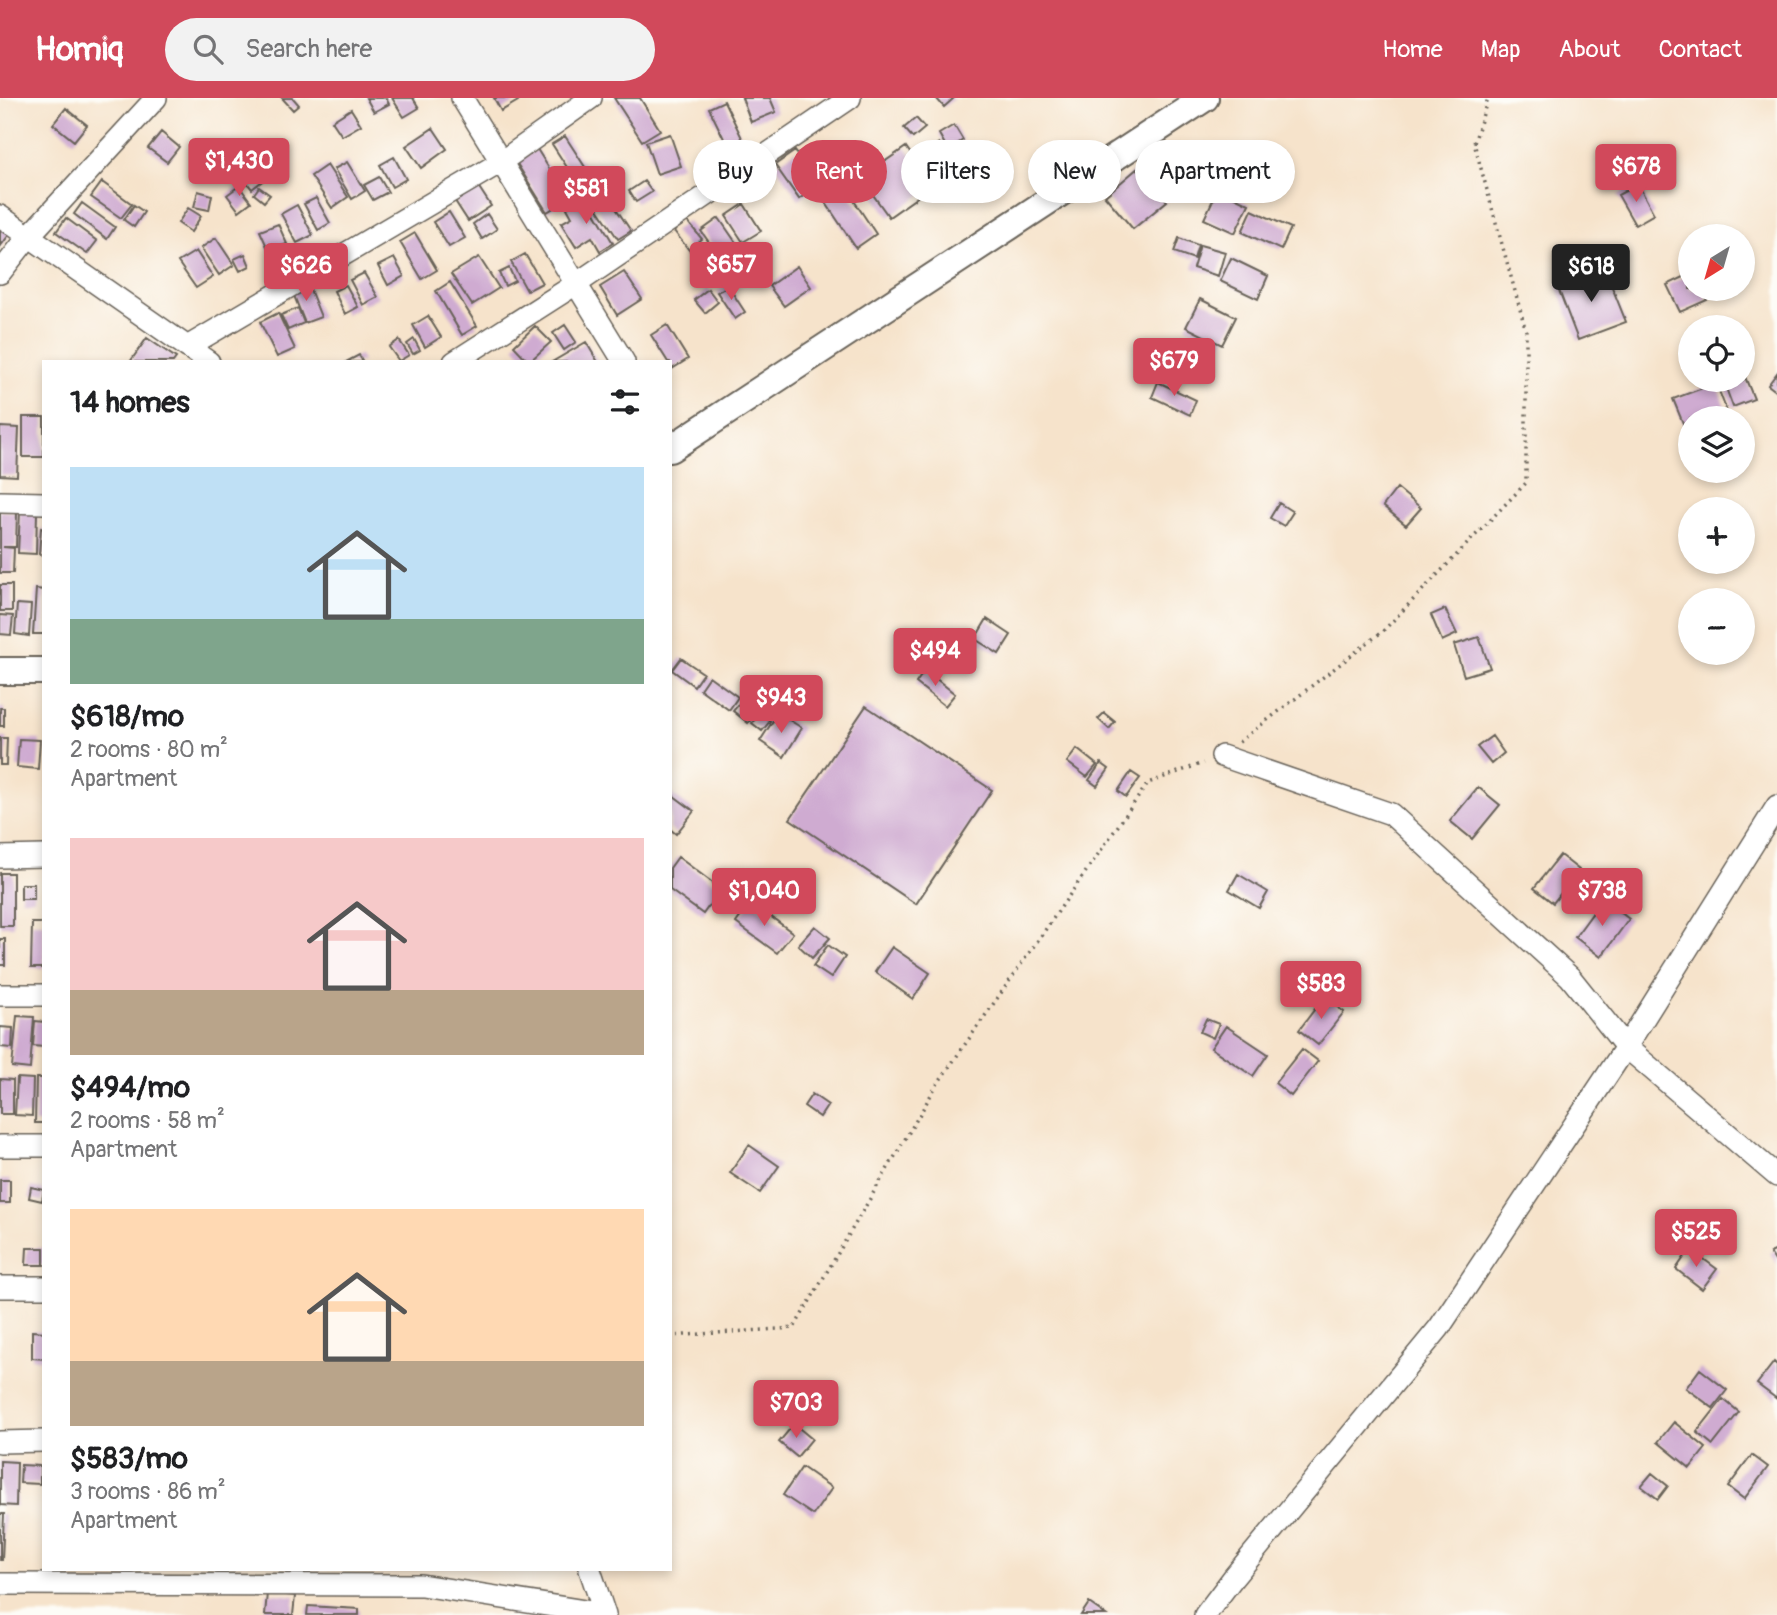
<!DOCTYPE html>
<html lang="en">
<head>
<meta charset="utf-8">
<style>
	:root { --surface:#fff; --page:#f2f2f2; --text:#202124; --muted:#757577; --accent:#d1495b }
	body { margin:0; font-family:Pangolin,sans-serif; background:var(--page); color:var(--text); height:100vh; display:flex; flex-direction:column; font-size:26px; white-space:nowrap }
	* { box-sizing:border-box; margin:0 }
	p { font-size:23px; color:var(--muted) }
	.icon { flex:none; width:38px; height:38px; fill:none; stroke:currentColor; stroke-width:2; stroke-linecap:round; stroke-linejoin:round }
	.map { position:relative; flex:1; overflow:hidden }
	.details { position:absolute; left:42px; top:262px; width:630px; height:1211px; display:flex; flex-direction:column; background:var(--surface); border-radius:0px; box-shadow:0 4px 10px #0003 }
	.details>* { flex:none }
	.banner { position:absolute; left:693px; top:42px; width:665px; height:63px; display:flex; gap:14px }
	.needle { width:46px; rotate:217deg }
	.fabs { position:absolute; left:1678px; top:126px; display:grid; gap:14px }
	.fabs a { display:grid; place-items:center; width:77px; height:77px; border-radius:50%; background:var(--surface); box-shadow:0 4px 10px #0003; font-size:35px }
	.price { position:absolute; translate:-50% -60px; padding:0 16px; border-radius:7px; background:var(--accent); color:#fff; font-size:23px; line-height:46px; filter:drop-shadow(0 2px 4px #0008) }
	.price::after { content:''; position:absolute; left:50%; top:42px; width:21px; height:16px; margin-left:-10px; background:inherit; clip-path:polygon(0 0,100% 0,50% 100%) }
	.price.current { background:#222; color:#fff }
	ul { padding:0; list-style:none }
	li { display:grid; align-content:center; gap:14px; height:371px; padding:0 28px }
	li span { display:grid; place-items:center; height:217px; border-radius:0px; color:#555 }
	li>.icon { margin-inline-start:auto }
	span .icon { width:126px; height:126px; fill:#fffc; stroke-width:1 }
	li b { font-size:30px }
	h2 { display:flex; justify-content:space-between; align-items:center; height:84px; padding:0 28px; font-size:30px }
	.pill { padding:0 24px; border-radius:32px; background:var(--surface); box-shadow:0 4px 10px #0003; font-size:24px; line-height:63px }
	.pill.current { background:var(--accent); color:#fff }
	header { display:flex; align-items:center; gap:42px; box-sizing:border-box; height:98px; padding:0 35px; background:var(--accent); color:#fff }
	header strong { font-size:33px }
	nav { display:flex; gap:38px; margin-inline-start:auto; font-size:24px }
	.search { width:490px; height:63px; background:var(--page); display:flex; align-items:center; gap:18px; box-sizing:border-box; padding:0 24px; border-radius:38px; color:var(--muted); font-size:26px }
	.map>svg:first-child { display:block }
</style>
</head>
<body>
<header>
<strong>Homiq</strong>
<div class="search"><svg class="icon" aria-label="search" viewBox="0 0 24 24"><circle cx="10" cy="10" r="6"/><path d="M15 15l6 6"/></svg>Search here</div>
<nav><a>Home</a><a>Map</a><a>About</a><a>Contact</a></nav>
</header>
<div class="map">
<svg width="1777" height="1517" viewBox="0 0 1777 1517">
	<rect width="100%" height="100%" fill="#fdfcf7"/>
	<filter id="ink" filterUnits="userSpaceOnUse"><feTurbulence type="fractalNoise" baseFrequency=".0143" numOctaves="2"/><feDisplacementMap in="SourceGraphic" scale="14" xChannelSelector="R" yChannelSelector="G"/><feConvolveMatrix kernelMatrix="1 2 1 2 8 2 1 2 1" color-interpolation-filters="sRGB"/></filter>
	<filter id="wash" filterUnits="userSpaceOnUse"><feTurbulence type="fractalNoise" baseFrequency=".00686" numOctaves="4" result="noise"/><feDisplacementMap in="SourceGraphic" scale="28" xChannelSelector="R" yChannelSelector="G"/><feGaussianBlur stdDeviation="1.57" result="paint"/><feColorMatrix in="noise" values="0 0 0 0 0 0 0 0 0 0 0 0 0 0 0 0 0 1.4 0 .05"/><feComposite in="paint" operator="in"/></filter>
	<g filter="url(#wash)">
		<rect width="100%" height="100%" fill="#f6e3cb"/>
		<g id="blocks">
			<!-- building -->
			<path fill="#cfabd1" d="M282,0H293L299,7L293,12Z
				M366,0H386L389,6L374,14Z
				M392,0H413L419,10L404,19Z
				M494,0H516L518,3L501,13Z
				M614,0H640L660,32L642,43Z
				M742,0H770L776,14L751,24Z
				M936,0H954L944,9Z
				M724,3L744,44L729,51L709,10Z
				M66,10L87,27L74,43L53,26Z
				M351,11L361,27L342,38L332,23Z
				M916,20L925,30L913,40L904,30Z
				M954,27L963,42L948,52L939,36Z
				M433,30L447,51L421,70L406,48Z
				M161,34L179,49L167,64L148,50Z
				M670,36L681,68L657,76L646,44Z
				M565,38L585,69L572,77L552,46Z
				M939,45L955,64L946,72L930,52Z
				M963,46L969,56L958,63L952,53Z
				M906,49L933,88L889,119L861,80Z
				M537,51L568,101L547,114L516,64Z
				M795,53L819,87L799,101L775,67Z
				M250,59L266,80L252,91L235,70Z
				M394,59L406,81L392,89L380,67Z
				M974,59L978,66L970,70L966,63Z
				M347,64L365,93L352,101L334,71Z
				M961,66L966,73L957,80L952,73Z
				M327,67L348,99L332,110L311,78Z
				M1139,69L1167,103L1133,131L1105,98Z
				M1205,76L1218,83L1211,96L1198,89Z
				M379,79L388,94L373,102L364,87Z
				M742,82L750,88L741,98L734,87Z
				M644,83L652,94L636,104L629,93Z
				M102,84L132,106L121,120L91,99Z
				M843,86L876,136L856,150L822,99Z
				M1638,86L1654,116L1635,127L1618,97Z
				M239,88L251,104L239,113L227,97Z
				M478,88L491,108L468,123L455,103Z
				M601,88L631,133L618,141L588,96Z
				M259,89L270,97L264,104L254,96Z
				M1218,91L1249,106L1235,135L1204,121Z
				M198,93L212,97L209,112L194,109Z
				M586,99L613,145L600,153L592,139L576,149L561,125L572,119L567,110Z
				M316,100L330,125L318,132L304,106Z
				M82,105L115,129L107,141L74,116Z
				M744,106L761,133L743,144L726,118Z
				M134,107L144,114L134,129L124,122Z
				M297,107L313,137L297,145L281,116Z
				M188,110L201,118L191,134L178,125Z
				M1252,112L1291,130L1281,152L1242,134Z
				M449,114L465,140L449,149L433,124Z
				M487,116L497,131L482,141L473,126Z
				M0,120L14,130L0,149Z
				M66,120L97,143L87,156L56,134Z
				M719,120L739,149L721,161L701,133Z
				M687,123L702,141L689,152L674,133Z
				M278,126L287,146L269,153L260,133Z
				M415,135L437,172L422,181L400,144Z
				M216,140L234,167L219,177L201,150Z
				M1179,140L1198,147L1194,161L1174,154Z
				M1200,147L1225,154L1218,178L1193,170Z
				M196,153L213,179L196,190L178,164Z
				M245,156L250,168L240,173L234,161Z
				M525,156L542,185L527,193L511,164Z
				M479,159L499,190L472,207L451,176Z
				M394,160L404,178L388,187L378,168Z
				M1231,160L1268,178L1258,201L1220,183Z
				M797,168L811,189L784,208L769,188Z
				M1604,169L1626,224L1578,242L1557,187Z
				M509,170L515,183L505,188L499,175Z
				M624,174L642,201L617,217L600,189Z
				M364,175L378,199L363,207L350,182Z
				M1690,176V191H1702L1707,202L1680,214L1667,187Z
				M307,184L321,219L305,225L291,190Z
				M450,184L477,228L462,237L436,193Z
				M346,187L358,209L345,216L334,193Z
				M728,188L745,214L735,221L717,194Z
				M708,191L718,204L705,215L694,202Z
				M1200,201L1236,219L1222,247L1186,229Z
				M298,210L304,225L288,232L281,217Z
				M278,215L295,251L277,259L260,224Z
				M428,218L441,239L425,249L413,227Z
				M1713,223L1715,229H1699Z
				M565,227L576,244L564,252L553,235Z
				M667,227L688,261L672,271L670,264H668L651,237Z
				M535,228L551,244L529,264L514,248Z
				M147,240L176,260L173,264H130Z
				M414,241L420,252L413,256L407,246Z
				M399,242L409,257L399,263L389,249Z
				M586,244L598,264H552Z
				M359,257L363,264H346Z
				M1743,274L1754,301L1733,309L1723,282H1743Z
				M1777,275V294L1768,287Z
				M1158,284L1196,302L1190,317L1152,299Z
				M1716,285L1729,319L1725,320H1690V333L1687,335L1673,301Z
				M23,319H44V359H23Z
				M0,329L19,330L17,378L0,377Z
				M1397,390L1421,410L1406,427L1383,408Z
				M1279,405L1293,414L1284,428L1270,420Z
				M0,413L17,414L16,449H3L14,450L13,475H0Z
				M20,413L37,414L36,456L18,455Z
				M41,430L44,431V457L39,456Z
				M0,487H12V513H0Z
				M36,491L44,492V536H33Z
				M17,506L31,507L29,538L15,536Z
				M1445,511L1457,536L1442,543L1431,517Z
				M0,517L13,518L11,537L0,536Z
				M987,521L1011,537L999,556L975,541Z
				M1479,539L1490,570L1464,578L1454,547Z
				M681,560L703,575L694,588L672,572Z
				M925,572L955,596L945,608L916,585Z
				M709,578L738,599L729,612L700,591Z
				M742,602L757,614L748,625L733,613Z
				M866,608L992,692L916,806L790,721Z
				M0,610H4V628H0Z
				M760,615L770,623L762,633L752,625Z
				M778,615L802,630L784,659L760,643Z
				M1104,615L1115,624L1109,631L1098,621Z
				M1492,638L1504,655L1491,666L1477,649Z
				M0,640H7L6,667H0Z
				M19,641L40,642L38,671L17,669Z
				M1077,651L1097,667L1087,679L1067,664Z
				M1101,665L1109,671L1097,688L1089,682Z
				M1131,674L1140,680L1126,699L1118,693Z
				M1478,689L1500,707L1472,741L1450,723Z
				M670,695L694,713L676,736L670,731Z
				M1560,757L1579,772L1553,805L1534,790Z
				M678,759L721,791L703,816L670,792V770Z
				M0,775H13V828H0Z
				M1238,776L1268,794L1259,810L1229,792Z
				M21,786H34V801H21Z
				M1603,801L1629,821L1601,859L1575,839Z
				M751,804L793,835L777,855L736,825Z
				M32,825H44V870H31Z
				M815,828L830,840L812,860L798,847Z
				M0,841H5V867H0Z
				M828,847L845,859L831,880L813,868Z
				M892,849L930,875L913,901L875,874Z
				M1324,899L1344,914L1318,947L1299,932Z
				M17,918L34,919L30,971L12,969Z
				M1206,921L1219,926L1213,940L1200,934Z
				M35,923L44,924V949L33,948Z
				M1226,928L1268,956L1253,978L1211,950Z
				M0,929L13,930L12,950L0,949Z
				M1302,951L1318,963L1291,998L1275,985Z
				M17,980L33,981L32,1018L15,1017Z
				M36,980H44V1025H35Z
				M0,981L13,982V1016H0Z
				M812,996L828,1007L820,1019L804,1008Z
				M749,1047L779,1068L760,1095L730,1075Z
				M0,1082H10V1105H0Z
				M31,1089L44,1092L42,1103L29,1100Z
				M27,1150H44V1167H26Z
				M1690,1151L1717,1171L1702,1191L1676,1171Z
				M1777,1152V1166L1770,1155Z
				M32,1233L44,1234V1261L32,1260Z
				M1774,1264L1777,1267V1301L1757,1286Z
				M1700,1271L1727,1292L1713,1310L1686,1290Z
				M1723,1301L1739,1314L1713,1347L1697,1334Z
				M1674,1324L1706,1350L1690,1370L1658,1344Z
				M794,1326L812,1341L797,1359L779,1344Z
				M1752,1357L1768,1369L1744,1401L1728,1389Z
				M0,1363L17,1364L16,1408L0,1407Z
				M21,1367L40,1368V1386L20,1385Z
				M802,1369L832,1390L813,1417L783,1397Z
				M1652,1375L1668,1388L1658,1401L1641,1388Z
				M0,1416H4L2,1462H0Z
				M267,1495L295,1498L293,1517H265Z
				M1089,1505L1106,1517H1081Z
				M308,1508L359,1511V1517H307Z"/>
		</g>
	</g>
	<g filter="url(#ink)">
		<use href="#blocks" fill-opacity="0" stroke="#686259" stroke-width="2"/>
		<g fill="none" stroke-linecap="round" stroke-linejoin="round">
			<!-- minor casing -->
			<g stroke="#686259" stroke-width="24">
				<path id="minor" d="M462,0L624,264
					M0,118L209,264
					M0,175L29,138L156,0
					M187,249L501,64L591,0
					M454,264L576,186L850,0
					M0,404L44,405
					M1222,658L1391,716L1570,879L1626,949L1777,1078
					M0,759L44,758
					M0,897H44
					M0,1048H44
					M0,1189H44
					M0,1344L44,1343
					M590,1472L605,1517
					M0,1486L421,1487L604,1516
					M1205,1517L1233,1480L1439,1230L1626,949L1777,708"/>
			</g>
			<!-- major casing -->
			<g stroke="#686259" stroke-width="30">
				<path id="major" d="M670,351L1205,0
					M0,573H44"/>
			</g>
			<!-- path -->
			<path stroke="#686259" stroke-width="3.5" stroke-dasharray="2 5" stroke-linecap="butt" d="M1239,644L1383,533L1526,385V233L1474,45L1488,0
				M670,1238L794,1230L938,985L1148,685L1203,665"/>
			<!-- minor -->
			<use href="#minor" stroke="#fff" stroke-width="21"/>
			<!-- major -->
			<use href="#major" stroke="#fff" stroke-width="26"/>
		</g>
	</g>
</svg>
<div class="fabs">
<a><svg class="needle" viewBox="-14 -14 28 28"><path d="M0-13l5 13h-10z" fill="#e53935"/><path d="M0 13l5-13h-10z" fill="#757577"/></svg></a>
<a><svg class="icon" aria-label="locate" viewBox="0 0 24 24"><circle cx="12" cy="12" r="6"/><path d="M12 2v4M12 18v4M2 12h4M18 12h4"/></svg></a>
<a><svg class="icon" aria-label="layers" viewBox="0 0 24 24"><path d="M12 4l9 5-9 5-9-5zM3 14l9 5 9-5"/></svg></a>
<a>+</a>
<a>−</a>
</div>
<b class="price" style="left:239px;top:100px">$1,430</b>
<b class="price" style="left:1636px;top:106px">$678</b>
<b class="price" style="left:586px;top:128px">$581</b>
<b class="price" style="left:731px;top:204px">$657</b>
<b class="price" style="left:306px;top:205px">$626</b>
<b class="price current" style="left:1591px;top:206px">$618</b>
<b class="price" style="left:1174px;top:300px">$679</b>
<b class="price" style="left:935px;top:590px">$494</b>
<b class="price" style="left:781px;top:637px">$943</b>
<b class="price" style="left:764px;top:830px">$1,040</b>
<b class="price" style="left:1602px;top:830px">$738</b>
<b class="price" style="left:1321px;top:923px">$583</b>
<b class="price" style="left:1696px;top:1171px">$525</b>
<b class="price" style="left:796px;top:1342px">$703</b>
<div class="banner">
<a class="pill">Buy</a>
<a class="pill current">Rent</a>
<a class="pill">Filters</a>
<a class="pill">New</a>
<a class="pill">Apartment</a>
</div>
<section class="details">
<h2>14 homes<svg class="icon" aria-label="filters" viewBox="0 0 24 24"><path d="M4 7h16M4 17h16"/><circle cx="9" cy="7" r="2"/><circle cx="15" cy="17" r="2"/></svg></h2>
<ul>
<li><span style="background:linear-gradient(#bfe0f5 70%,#7fa58c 0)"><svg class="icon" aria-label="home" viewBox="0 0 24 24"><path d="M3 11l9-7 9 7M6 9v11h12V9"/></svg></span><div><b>$618/mo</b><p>2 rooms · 80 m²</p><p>Apartment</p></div></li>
<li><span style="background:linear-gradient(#f6c9c9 70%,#b9a48a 0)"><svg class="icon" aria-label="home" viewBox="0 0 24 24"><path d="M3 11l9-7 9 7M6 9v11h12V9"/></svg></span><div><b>$494/mo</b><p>2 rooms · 58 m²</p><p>Apartment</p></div></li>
<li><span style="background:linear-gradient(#ffd9b3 70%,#b9a48a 0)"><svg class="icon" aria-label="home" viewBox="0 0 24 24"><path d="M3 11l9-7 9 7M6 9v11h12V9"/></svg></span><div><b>$583/mo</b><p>3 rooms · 86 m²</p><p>Apartment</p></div></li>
</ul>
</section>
</div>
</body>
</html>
